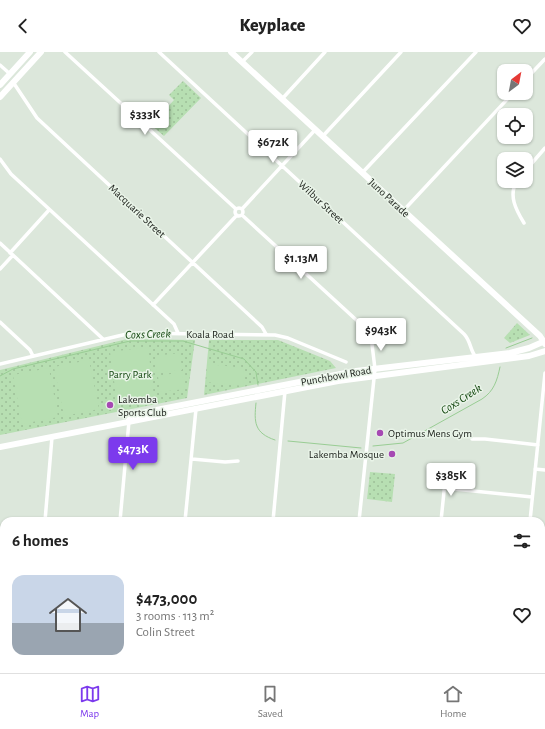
<!DOCTYPE html>
<html lang="en">
<head>
<meta charset="utf-8">
<style>
	:root { --surface:#fff; --page:#f6f6f6; --text:#222; --muted:#767676; --line:#e0e0e0; --accent:#7c3aed }
	body { margin:0; font-family:"Alegreya Sans",sans-serif; background:var(--page); color:var(--text); height:100vh; display:flex; flex-direction:column; font-size:15px; white-space:nowrap }
	* { box-sizing:border-box; margin:0 }
	p { font-size:13px; color:var(--muted) }
	.icon { flex:none; width:22px; height:22px; fill:none; stroke:currentColor; stroke-width:2; stroke-linecap:round; stroke-linejoin:round }
	.map { position:relative; flex:1; overflow:hidden }
	.panel { position:absolute; left:0px; top:465px; width:545px; height:156px; display:flex; flex-direction:column; background:var(--surface); border-radius:12px 12px 0 0; box-shadow:0 1px 3px #0004 }
	.panel>* { flex:none }
	.needle { width:26px; rotate:32deg }
	.fabs { position:absolute; left:497px; top:12px; display:grid; gap:8px }
	.fabs a { display:grid; place-items:center; width:36px; height:36px; border-radius:8px; background:var(--surface); box-shadow:0 1px 3px #0004; font-size:20px }
	.price { position:absolute; translate:-50% -34px; padding:0 9px; border-radius:4px; background:#fff; color:#222; font-size:13px; line-height:26px; filter:drop-shadow(0 1px 2px #0008) }
	.price::after { content:''; position:absolute; left:50%; top:24px; width:12px; height:9px; margin-left:-6px; background:inherit; clip-path:polygon(0 0,100% 0,50% 100%) }
	.price.on { background:var(--accent); color:#fff }
	ul { padding:0; list-style:none }
	li { display:flex; align-items:center; gap:12px; height:100px; padding:0 12px }
	li span { display:grid; place-items:center; flex:none; width:112px; height:80px; border-radius:12px; color:#555 }
	li>.icon { margin-inline-start:auto }
	span .icon { width:48px; height:48px; fill:#fffc; stroke-width:1 }
	li b { font-size:17px }
	h2 { display:flex; justify-content:space-between; align-items:center; height:48px; padding:0 12px; font-size:17px }
	header { display:flex; justify-content:space-between; align-items:center; height:52px; padding:0 12px; background:var(--surface); font-size:18px; font-weight:800 }
	.menu { display:flex; justify-content:space-around; align-items:center; height:56px; border-top:1px solid var(--line); background:var(--surface); font-size:11px; color:var(--muted) }
	.menu a { display:grid; justify-items:center; gap:2px }
	.menu .on { color:var(--accent) }
	.map>svg:first-child { display:block }
</style>
</head>
<body>
<header><svg class="icon" aria-label="back" viewBox="0 0 24 24"><path d="M15 5l-7 7 7 7"/></svg>Keyplace<svg class="icon" aria-label="heart" viewBox="0 0 24 24"><path d="M12 20l-8-8c-3-5 5-10 8-4 3-6 11-1 8 4z"/></svg></header>
<div class="map">
<svg width="545" height="621" viewBox="0 0 545 621">
	<defs>
		<pattern id="grass-dots" width="8" height="8" patternUnits="userSpaceOnUse"><rect width="8" height="8" fill="#b7dfb2"/><path d="M2 2h.1M6 6h.1" fill="none" stroke="#9dbf98" stroke-width="1.8" stroke-linecap="round"/></pattern>
	</defs>
	<rect width="100%" height="100%" fill="#dce7db"/>
	<!-- grass -->
	<path fill="url(#grass-dots)" d="M183,29L201,46L164,84L151,73L174,48L169,43Z
		M517,271L530,283L510,291L504,286Z
		M127,287L195,288L187,346L0,383V318Z
		M209,288H278L330,309L336,316L204,343Z
		M370,420L395,422L392,450L367,447Z"/>
	<!-- pitch -->
	<path fill="#b7dfb2" d="M148,295L154,345L117,350L110,300Z
		M180,301L182,318L157,321L155,304Z
		M89,308L99,357L64,364L54,315Z
		M208,312L244,316L243,334L206,330Z
		M49,316L58,365L22,372L13,323Z
		M182,320L185,337L160,340L158,324Z"/>
	<g fill="none" stroke-linecap="round" stroke-linejoin="round">
		<!-- stream -->
		<path stroke="#99cd94" stroke-width="1" d="M506,296L532,286
			M0,324L13,317L130,289H183L244,307L256,320L258,333
			M256,351C254,370 254,381 275,388
			M288,389L361,396
			M373,394L403,391L482,347C494,339 497,329 500,315"/>
		<!-- minor -->
		<path stroke="#fff" stroke-width="3.5" d="M65,0L236,157
			M159,0L464,282C471,289 470,299 476,305
			M242,10L252,0
			M0,13L10,22
			M526,27L545,7
			M13,30L37,66L262,275L266,282
			M282,47L325,0
			M322,85L401,0
			M0,107L11,122L174,272L178,281
			M526,118L545,96
			M362,121L476,0
			M517,129C508,143 516,158 524,171
			M235 160a4 4 0 1 1 8 0a4 4 0 1 1-8 0Z
			M242,157L315,78
			M403,159L513,41
			M242,163L364,275L371,284L375,317L359,469
			M0,191L103,287
			M10,201L49,158
			M0,217L13,203
			M153,253L237,163
			M0,270L30,298L33,304
			M0,312L131,281L275,283L288,286L346,310
			M472,387H485L538,393
			M192,407L225,410L238,409
			M535,417L545,418
			M444,436L532,445
			M45,469L52,385
			M120,469L129,369
			M185,469L196,357
			M273,469L285,339
			M441,469L446,420
			M530,469L545,321
			M541,530L545,531
			M30,621L31,617
			M105,621L106,617
			M170,621L171,617
			M258,621V617
			M344,621L345,617
			M410,621V617
			M477,621V617
			M544,621L545,610"/>
		<!-- primary -->
		<path stroke="#fff" stroke-width="6" d="M231,0L540,284L545,292
			M129,368L134,363L146,360L356,319L510,301L529,296L545,289
			M0,395L338,329L529,304L545,299"/>
		<!-- trunk -->
		<path stroke="#fff" stroke-width="6" d="M0,33L30,0
			M0,45L41,0"/>
	</g>
	<!-- markers -->
	<g fill="#a649b3" stroke="#e9f4e8" stroke-width="1.5">
		<circle cx="110" cy="353" r="4"/>
		<circle cx="380" cy="381" r="4"/>
		<circle cx="392" cy="402" r="4"/>
	</g>
	<g text-anchor="middle" dominant-baseline="central" stroke-width="3" stroke-linejoin="round" paint-order="stroke">
		<!-- street labels -->
		<g font-size="11" fill="#1b1f1a" stroke="#e9f4e8">
			<text transform="translate(389 146) rotate(43)">Juno Parade</text>
			<text transform="translate(321 150) rotate(43)">Wilbur Street</text>
			<text transform="translate(137 159) rotate(43)">Macquarie Street</text>
			<text x="210" y="282">Koala Road</text>
			<text transform="translate(336 324) rotate(-10)">Punchbowl Road</text>
		</g>
		<!-- park labels -->
		<g font-size="11" fill="#134710" stroke="#e9f4e8">
			<text x="130" y="322">Parry Park</text>
		</g>
		<!-- poi labels -->
		<g font-size="11" fill="#1b1f1a" stroke="#e9f4e8" text-anchor="start">
			<text x="118" y="347">Lakemba<tspan x="118" dy="13">Sports Club</tspan></text>
			<text x="388" y="381">Optimus Mens Gym</text>
			<text x="384" y="402" text-anchor="end">Lakemba Mosque</text>
		</g>
		<!-- water labels -->
		<g font-size="12" font-style="italic" fill="#154811" stroke="#e9f4e8">
			<text transform="translate(148 282) rotate(-2)">Coxs Creek</text>
			<text transform="translate(461 347) rotate(-33)">Coxs Creek</text>
		</g>
	</g>
</svg>
<div class="fabs">
<a><svg class="needle" viewBox="-14 -14 28 28"><path d="M0-13l5 13h-10z" fill="#e53935"/><path d="M0 13l5-13h-10z" fill="#767676"/></svg></a>
<a><svg class="icon" aria-label="locate" viewBox="0 0 24 24"><circle cx="12" cy="12" r="6"/><path d="M12 2v4M12 18v4M2 12h4M18 12h4"/></svg></a>
<a><svg class="icon" aria-label="layers" viewBox="0 0 24 24"><path d="M12 4l9 5-9 5-9-5zM3 14l9 5 9-5"/></svg></a>
</div>
<b class="price" style="left:145px;top:84px">$333K</b>
<b class="price" style="left:273px;top:112px">$672K</b>
<b class="price" style="left:301px;top:228px">$1.13M</b>
<b class="price" style="left:381px;top:300px">$943K</b>
<b class="price on" style="left:133px;top:419px">$473K</b>
<b class="price" style="left:451px;top:445px">$385K</b>
<section class="panel">
<h2>6 homes<svg class="icon" aria-label="filters" viewBox="0 0 24 24"><path d="M4 7h16M4 17h16"/><circle cx="9" cy="7" r="2"/><circle cx="15" cy="17" r="2"/></svg></h2>
<ul>
<li><span style="background:linear-gradient(#c9d6e8 60%,#9aa5b1 0)"><svg class="icon" aria-label="home" viewBox="0 0 24 24"><path d="M3 11l9-7 9 7M6 9v11h12V9"/></svg></span><div><b>$473,000</b><p>3 rooms · 113 m²</p><p>Colin Street</p></div><svg class="icon" aria-label="heart" viewBox="0 0 24 24"><path d="M12 20l-8-8c-3-5 5-10 8-4 3-6 11-1 8 4z"/></svg></li>
</ul>
</section>
</div>
<nav class="menu">
<a class="on"><svg class="icon" aria-label="map" viewBox="0 0 24 24"><path d="M3 6l6-2 6 2 6-2v14l-6 2-6-2-6 2zM9 4v14M15 6v14"/></svg>Map</a>
<a><svg class="icon" aria-label="saved" viewBox="0 0 24 24"><path d="M7 4h10v16l-5-4-5 4z"/></svg>Saved</a>
<a><svg class="icon" aria-label="home" viewBox="0 0 24 24"><path d="M3 11l9-7 9 7M6 9v11h12V9"/></svg>Home</a>
</nav>
</body>
</html>
